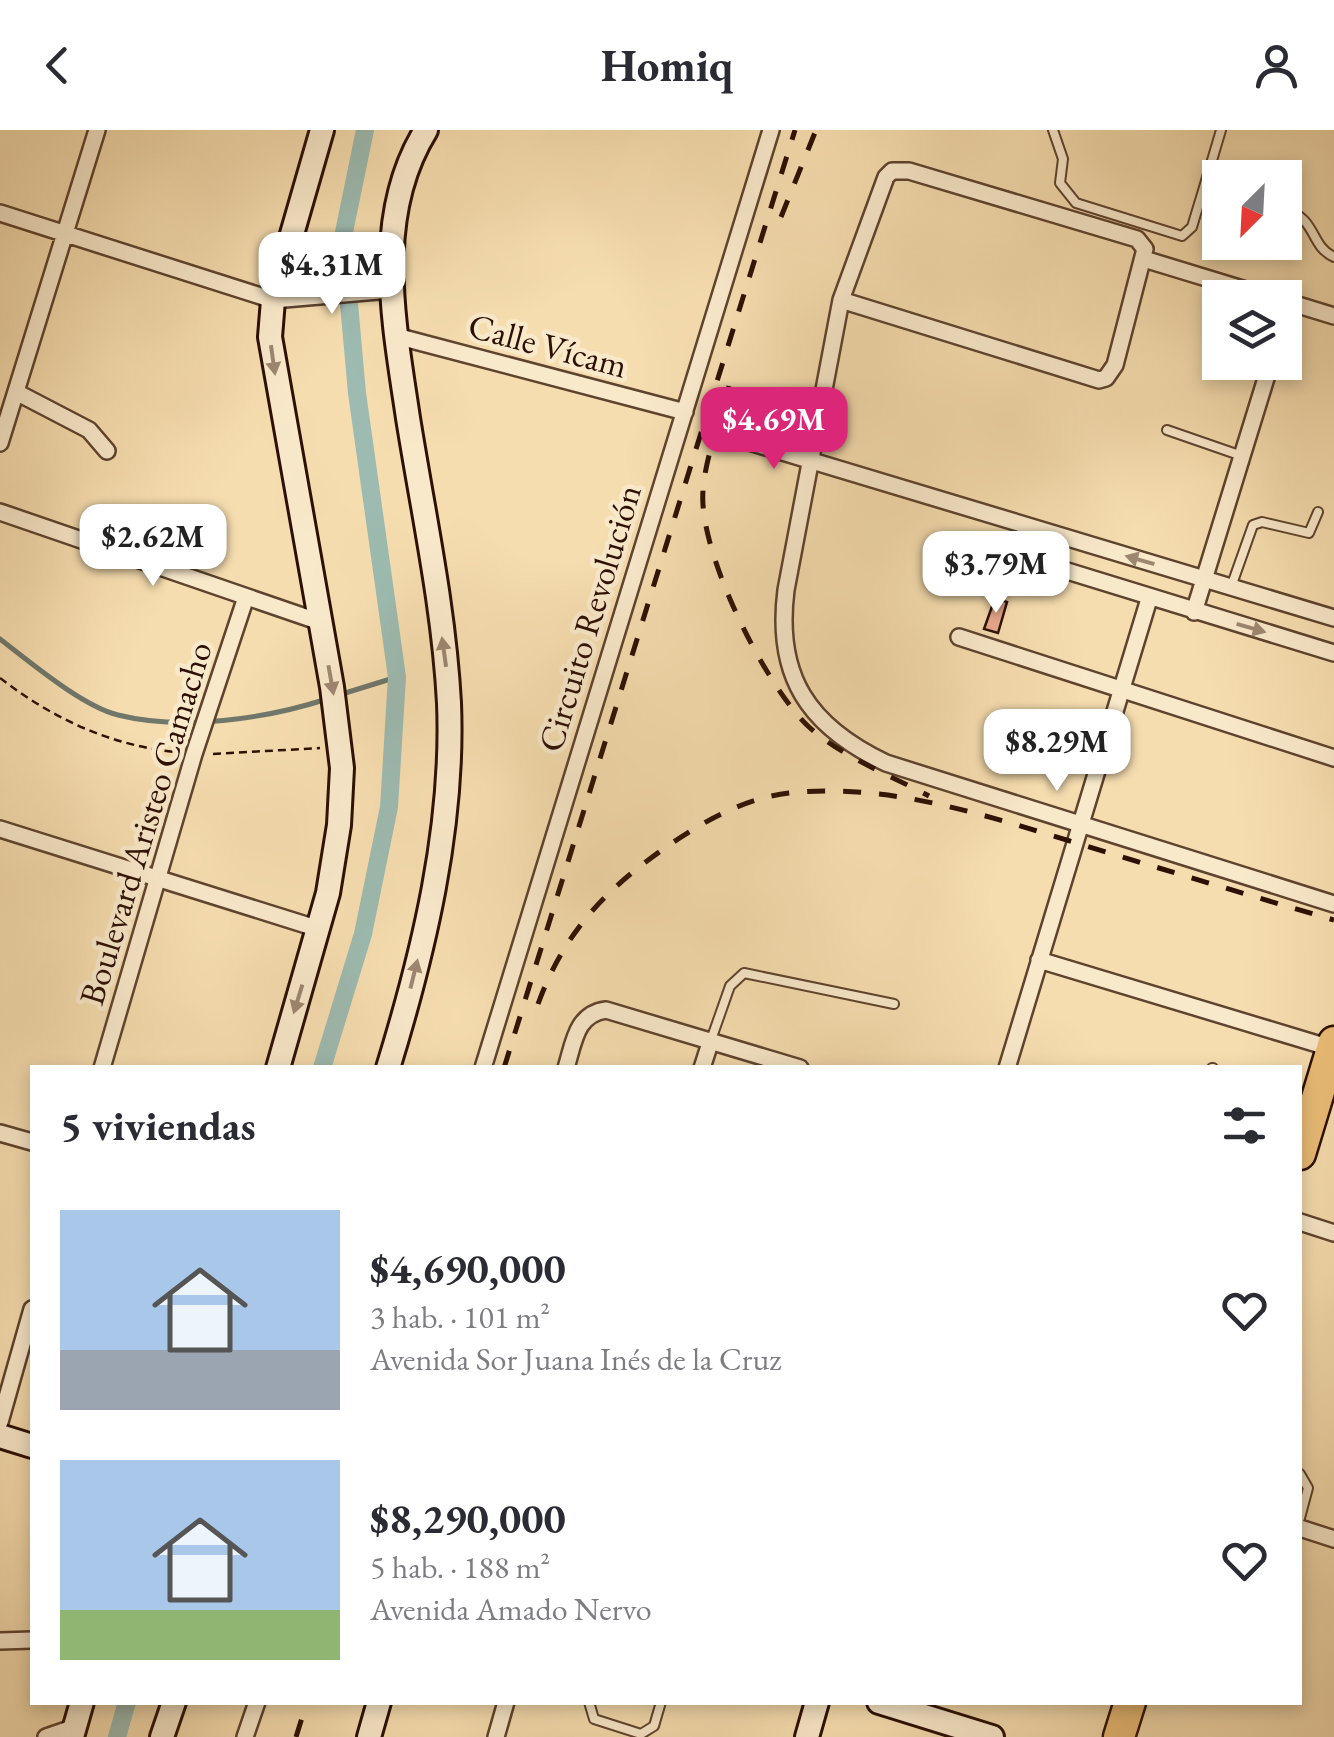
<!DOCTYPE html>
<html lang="es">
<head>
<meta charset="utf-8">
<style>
	:root { --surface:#fff; --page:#f2f2f3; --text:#2b2b33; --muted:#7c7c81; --accent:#db2777 }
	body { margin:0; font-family:"EB Garamond",serif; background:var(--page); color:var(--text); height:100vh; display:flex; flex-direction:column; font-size:38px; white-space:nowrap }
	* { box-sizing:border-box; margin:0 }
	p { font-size:32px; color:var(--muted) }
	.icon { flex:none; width:55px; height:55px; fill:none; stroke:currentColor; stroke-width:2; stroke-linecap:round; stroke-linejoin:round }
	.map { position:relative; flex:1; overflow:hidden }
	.panel { position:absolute; left:30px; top:935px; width:1272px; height:640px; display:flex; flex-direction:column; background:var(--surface); border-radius:0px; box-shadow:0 5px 15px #0003 }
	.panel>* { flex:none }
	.needle { width:65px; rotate:204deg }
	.controls { position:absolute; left:1202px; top:30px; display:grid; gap:20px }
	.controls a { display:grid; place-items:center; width:100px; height:100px; border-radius:0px; background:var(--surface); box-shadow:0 5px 15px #0003; font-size:50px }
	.price { position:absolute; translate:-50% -85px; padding:0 22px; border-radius:20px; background:#fff; color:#222; font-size:32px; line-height:65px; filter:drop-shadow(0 2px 5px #0008) }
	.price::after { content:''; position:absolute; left:50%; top:60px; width:30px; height:22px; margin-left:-15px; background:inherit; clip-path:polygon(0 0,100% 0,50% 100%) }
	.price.current { background:var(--accent); color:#fff }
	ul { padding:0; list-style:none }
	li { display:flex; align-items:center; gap:30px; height:250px; padding:0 30px }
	li span { display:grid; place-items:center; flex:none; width:280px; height:200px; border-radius:0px; color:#555 }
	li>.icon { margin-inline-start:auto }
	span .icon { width:120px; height:120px; fill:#fffc; stroke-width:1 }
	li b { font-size:42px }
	h2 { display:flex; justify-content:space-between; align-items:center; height:120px; padding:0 30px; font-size:42px }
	header { display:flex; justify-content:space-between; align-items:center; height:130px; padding:0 30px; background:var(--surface); font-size:45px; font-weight:700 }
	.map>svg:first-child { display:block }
</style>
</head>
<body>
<header><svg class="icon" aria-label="back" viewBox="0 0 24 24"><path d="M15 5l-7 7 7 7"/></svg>Homiq<svg class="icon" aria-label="person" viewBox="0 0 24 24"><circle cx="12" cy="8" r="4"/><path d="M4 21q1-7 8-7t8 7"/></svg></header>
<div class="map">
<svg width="1334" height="1607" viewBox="0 0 1334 1607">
	<rect width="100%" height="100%" fill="#f6ddaf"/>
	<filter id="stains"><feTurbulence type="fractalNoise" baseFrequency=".002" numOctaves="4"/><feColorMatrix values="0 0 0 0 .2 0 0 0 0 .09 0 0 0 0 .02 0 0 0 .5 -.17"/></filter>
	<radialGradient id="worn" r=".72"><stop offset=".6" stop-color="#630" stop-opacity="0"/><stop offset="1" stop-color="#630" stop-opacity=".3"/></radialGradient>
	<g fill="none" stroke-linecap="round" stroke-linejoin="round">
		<!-- stream -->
		<path stroke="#70776b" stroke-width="5" d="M0,509C30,532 82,576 118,585C182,601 265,589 327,569
			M342,564L397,547"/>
		<!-- canal -->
		<path stroke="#9dbbb1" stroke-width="18" d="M322,938L363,804L389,677L397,547L357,263L343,107L365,0
			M117,1607L127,1572"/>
	</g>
	<!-- building -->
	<path fill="#ebab92" stroke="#2c1003" stroke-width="2.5" d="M995,468L1007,472L998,503L984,499Z"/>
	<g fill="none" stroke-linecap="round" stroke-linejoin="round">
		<!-- lane casing -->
		<g stroke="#5e432e" stroke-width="12">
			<path id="lane" d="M1053,0L1063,29L1060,53L1076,73L1182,106L1192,97L1205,54L1220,59
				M1205,54L1221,0
				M1285,79C1318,90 1309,115 1334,127
				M1167,300L1242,326
				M1231,457L1253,395L1262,392L1309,403L1318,382
				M711,910L730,856L744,843L894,874
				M1212,938H1213
				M1300,1344L1308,1358L1300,1388
				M589,1572L594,1589L641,1604L654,1596L661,1572"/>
		</g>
		<!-- street casing -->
		<g stroke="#5e432e" stroke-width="20">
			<path id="street" d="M0,83L273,170L390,160
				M1144,129L1272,168
				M841,170L1099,250L1106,248L1115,235L1145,119L1137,109L909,41H892L886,47L841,170L786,460C775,546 808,596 886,633L1334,774
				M1285,171L1334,186
				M396,206L685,282
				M16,262L89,300L107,321
				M749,312L1334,488
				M0,313L97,0
				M0,382L320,492
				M1056,406L1052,432L1064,440L1334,523
				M1194,482L1271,232
				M959,507L1334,628
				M0,699L319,799
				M1039,830L1334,919
				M102,938L194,624L246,467
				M483,938L771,0
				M566,938C574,912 576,884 606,880L800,938
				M702,938L711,910
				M1007,938L1149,469
				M0,1003L32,1012
				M1300,1092L1334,1103
				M0,1292L32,1179
				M1300,1398L1334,1409
				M0,1511L32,1510
				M46,1607L75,1597
				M245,1607L257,1572
				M496,1607L506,1572"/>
		</g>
		<!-- secondary casing -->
		<g stroke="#2c1003" stroke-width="28">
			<path id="secondary" d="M278,938L328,763L339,695L342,638L332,557L270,207L273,170L322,0
				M388,938C424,821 454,696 449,573C444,478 423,382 408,288C394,193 372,87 426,0
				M0,1306L32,1316
				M879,1572L992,1607
				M72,1607L82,1572
				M162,1607L174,1572
				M369,1607L379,1572
				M807,1607L817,1572"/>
		</g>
		<!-- highway casing -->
		<g stroke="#2c1003" stroke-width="35">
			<path id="highway" d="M1300,1024L1334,912
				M1119,1607L1130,1572"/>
		</g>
		<!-- path -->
		<path stroke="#2c1003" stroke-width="2.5" stroke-dasharray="8 5" stroke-linecap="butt" d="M0,548C52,588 109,615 175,622
			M213,624L320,618"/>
		<!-- lane -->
		<use href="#lane" stroke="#f9e9cb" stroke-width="8"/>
		<!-- street -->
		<use href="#street" stroke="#f9e9cb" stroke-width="15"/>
		<!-- secondary -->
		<use href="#secondary" stroke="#f9e9cb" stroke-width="22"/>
		<!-- highway -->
		<use href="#highway" stroke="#ebbe78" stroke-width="30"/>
		<!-- rail -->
		<path stroke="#2c1003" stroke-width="5" stroke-dasharray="18 18" stroke-linecap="butt" d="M781,87L816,0
			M729,256C721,289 705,327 703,361C698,421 765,556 809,597C842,627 890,645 929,666
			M538,874C560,813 595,770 647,731C687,701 737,669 789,663C891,652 990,687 1086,716C1169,741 1251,766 1334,790
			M504,938L795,0
			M296,1607L307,1572"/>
	</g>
	<!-- one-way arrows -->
	<defs><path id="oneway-solid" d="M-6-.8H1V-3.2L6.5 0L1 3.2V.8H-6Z" transform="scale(2.5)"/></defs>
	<g fill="#9d8771">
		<use href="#oneway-solid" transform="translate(273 230) rotate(82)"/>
		<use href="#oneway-solid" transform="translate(1140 430) rotate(-164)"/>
		<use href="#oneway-solid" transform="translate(1251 498) rotate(16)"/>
		<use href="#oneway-solid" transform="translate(444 522) rotate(-98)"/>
		<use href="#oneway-solid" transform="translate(331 550) rotate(80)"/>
		<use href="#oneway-solid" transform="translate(414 844) rotate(-76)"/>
		<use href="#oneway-solid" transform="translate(298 869) rotate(107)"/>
	</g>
	<g text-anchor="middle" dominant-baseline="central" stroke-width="9" stroke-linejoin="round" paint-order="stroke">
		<!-- street labels -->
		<g font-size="35" fill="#2c1003" stroke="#f9e9cb">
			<text transform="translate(548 215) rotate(15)">Calle Vícam</text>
			<text transform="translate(589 488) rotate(-73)">Circuito Revolución</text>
			<text transform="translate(145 693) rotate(-73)">Boulevard Aristeo Camacho</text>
		</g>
	</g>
	<rect width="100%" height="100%" filter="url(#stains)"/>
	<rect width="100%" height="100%" fill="url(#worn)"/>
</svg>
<div class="controls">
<a><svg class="needle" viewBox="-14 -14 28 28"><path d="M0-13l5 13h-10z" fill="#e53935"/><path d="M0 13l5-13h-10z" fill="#7c7c81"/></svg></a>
<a><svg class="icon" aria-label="layers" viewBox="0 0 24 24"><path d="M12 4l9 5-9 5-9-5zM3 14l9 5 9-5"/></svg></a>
</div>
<b class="price" style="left:332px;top:187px">$4.31M</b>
<b class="price current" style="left:774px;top:342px">$4.69M</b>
<b class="price" style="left:153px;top:459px">$2.62M</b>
<b class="price" style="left:996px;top:486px">$3.79M</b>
<b class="price" style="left:1057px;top:664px">$8.29M</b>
<section class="panel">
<h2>5 viviendas<svg class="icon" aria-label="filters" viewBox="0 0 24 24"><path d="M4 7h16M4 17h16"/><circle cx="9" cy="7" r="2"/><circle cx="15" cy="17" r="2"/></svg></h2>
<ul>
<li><span style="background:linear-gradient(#a9c7e8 70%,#9aa5b1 0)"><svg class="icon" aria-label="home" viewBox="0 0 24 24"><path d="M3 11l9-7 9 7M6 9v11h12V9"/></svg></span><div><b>$4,690,000</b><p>3 hab. · 101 m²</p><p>Avenida Sor Juana Inés de la Cruz</p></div><svg class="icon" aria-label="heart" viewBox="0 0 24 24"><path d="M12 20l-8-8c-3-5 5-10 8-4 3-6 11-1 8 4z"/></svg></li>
<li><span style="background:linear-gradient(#a9c7e8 75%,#8fb573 0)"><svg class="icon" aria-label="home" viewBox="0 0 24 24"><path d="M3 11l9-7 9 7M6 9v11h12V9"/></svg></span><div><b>$8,290,000</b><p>5 hab. · 188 m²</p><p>Avenida Amado Nervo</p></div><svg class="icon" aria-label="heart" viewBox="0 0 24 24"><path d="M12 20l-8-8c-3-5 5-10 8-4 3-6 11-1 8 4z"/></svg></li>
</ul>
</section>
</div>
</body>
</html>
